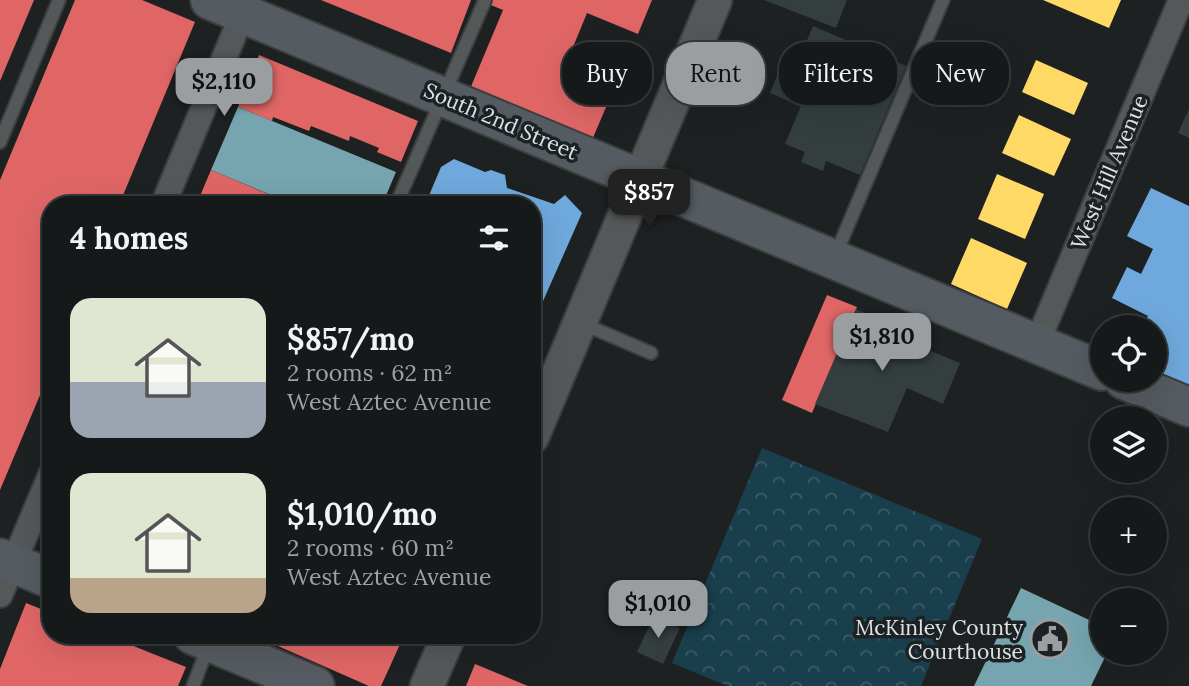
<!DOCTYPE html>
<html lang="en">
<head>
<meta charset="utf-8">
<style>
	:root { --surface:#16191a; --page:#232627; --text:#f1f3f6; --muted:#9ea0a2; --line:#353839; --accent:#9b9ea0 }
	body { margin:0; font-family:Lora,serif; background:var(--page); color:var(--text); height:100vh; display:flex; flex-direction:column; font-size:26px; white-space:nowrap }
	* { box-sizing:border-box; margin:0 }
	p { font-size:23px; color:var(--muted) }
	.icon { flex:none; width:38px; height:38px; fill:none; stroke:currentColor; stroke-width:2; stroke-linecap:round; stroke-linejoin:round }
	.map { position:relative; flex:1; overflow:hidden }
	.drawer { position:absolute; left:42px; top:196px; width:499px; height:448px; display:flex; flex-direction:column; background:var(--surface); border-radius:28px; box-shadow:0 7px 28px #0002,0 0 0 2px var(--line) }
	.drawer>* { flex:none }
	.banner { position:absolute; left:562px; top:42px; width:522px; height:63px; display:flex; gap:14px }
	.tools { position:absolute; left:1090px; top:315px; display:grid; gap:14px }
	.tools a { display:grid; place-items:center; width:77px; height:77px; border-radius:50%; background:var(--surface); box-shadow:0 7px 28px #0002,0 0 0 2px var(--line); font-size:35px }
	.price { position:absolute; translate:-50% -60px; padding:0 16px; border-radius:14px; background:var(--accent); color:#111; font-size:23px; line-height:46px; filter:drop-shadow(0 2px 4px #0008) }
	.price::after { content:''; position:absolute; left:50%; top:42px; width:21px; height:16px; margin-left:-10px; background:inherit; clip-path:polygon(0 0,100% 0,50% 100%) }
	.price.on { background:#222; color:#fff }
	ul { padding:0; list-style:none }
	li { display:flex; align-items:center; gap:21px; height:175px; padding:0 28px }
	li span { display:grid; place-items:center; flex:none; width:196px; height:140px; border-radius:21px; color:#555 }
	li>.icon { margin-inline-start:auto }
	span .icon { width:84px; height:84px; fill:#fffc; stroke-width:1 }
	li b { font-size:30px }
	h2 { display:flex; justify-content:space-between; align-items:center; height:84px; padding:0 28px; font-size:30px }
	.tag { padding:0 24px; border-radius:28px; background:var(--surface); box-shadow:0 7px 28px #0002,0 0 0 2px var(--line); font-size:24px; line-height:63px }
	.tag.on { background:var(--accent); color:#111 }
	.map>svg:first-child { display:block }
</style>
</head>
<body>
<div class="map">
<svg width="1189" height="686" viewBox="0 0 1189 686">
	<defs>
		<pattern id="park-crowns" width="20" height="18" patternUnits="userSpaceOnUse" patternTransform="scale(1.75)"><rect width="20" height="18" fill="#1a3f4c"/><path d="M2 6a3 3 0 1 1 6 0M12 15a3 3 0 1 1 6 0" fill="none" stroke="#3b5a66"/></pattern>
	</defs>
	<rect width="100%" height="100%" fill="#1e2122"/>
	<!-- park -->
	<path fill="url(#park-crowns)" d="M762,448L982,539L921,686H728L672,663Z"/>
	<!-- homes -->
	<path fill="#ffd966" d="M1043,0H1121L1109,28Z
		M1036,60L1088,83L1074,115L1022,92Z
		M1019,115L1071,139L1054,176L1002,153Z
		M997,174L1044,194L1025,239L978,219Z
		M971,238L1027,263L1007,309L951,284Z"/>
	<!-- shops -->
	<path fill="#e06666" d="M0,0H34L0,81Z
		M75,0H142L195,22L119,205H51V369L0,490V180Z
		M321,0H471L451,53Z
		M488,0H652L638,34L587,13L571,52L621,72L592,140L470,89L503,10L486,3Z
		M259,55L418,121L401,162L377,152L379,148L350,136L349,141L311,126L309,131L273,117L272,121L238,107Z
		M211,170L294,205L197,203Z
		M827,295L857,307L812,413L782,400Z
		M51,540V559L44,556Z
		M26,603L51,613V635H106L186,667L178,686H0V669Z
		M253,635H392L402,640L381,686H369Z
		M475,664L528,686H466Z"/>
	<!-- schools -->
	<path fill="#6fa8dc" d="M454,159L485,172L491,170L505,175L507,188L554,204L565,195L582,213L536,317L532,315V205H425L441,167Z
		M1151,188L1189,206V388L1155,371V327H1142L1148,316L1112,298L1127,267L1141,274L1153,249L1127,236Z"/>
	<!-- public -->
	<path fill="#76a5af" d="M238,107L396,172L382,205H295L211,170Z
		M1021,588L1102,626V653H1107L1091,686H974Z"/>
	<!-- building -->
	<path fill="#343e3e" d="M764,0H847L836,28Z
		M813,26L906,66L860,175L826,161L823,171L801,162L805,152L785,144L801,106L770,93L789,47L802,52Z
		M1189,109V138L1178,133Z
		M856,309L884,321L882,325L918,341L916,345L960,363L943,404L907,388L888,432L815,404Z
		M654,616L680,628L663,664L637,652Z"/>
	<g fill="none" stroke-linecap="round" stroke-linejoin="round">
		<!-- lane casing -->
		<g stroke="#3b3d3e" stroke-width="16">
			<path id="lane" d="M0,142L59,0
				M396,205L485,0
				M835,256L943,0
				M581,323L651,353
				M193,686L208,647"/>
		</g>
		<!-- street casing -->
		<g stroke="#3b3d3e" stroke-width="28">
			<path id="street" d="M163,205L248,1
				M1037,343L1181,0
				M0,595L51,474"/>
		</g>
		<!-- secondary casing -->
		<g stroke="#3b3d3e" stroke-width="37">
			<path id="secondary" d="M532,437L715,0
				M427,686L449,635"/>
		</g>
		<!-- primary casing -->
		<g stroke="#3b3d3e" stroke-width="42">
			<path id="primary" d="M210,0L1102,371
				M1124,380L1189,407
				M0,558L51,579
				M193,635L315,686"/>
		</g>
		<!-- lane -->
		<use href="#lane" stroke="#555859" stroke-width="12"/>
		<!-- street -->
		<use href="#street" stroke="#555859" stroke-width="24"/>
		<!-- secondary -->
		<use href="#secondary" stroke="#555859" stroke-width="33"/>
		<!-- primary -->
		<use href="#primary" stroke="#555c61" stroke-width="38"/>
	</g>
	<!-- icons -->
	<defs>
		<g id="civic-ring" transform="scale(2.0125)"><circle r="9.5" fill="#1c2224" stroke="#9b9ea0" stroke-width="1.5"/><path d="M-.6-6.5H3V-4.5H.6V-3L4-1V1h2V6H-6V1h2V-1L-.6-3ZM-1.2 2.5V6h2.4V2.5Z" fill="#9b9ea0"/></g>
	</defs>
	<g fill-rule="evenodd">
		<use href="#civic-ring" x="1050" y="639"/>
	</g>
	<g text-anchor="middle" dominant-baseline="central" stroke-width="7" stroke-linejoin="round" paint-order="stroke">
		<!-- street labels -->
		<g font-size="21" fill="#dee2e4" stroke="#1c2224">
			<text transform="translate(501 121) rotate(23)">South 2nd Street</text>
			<text transform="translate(1109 172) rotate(-67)">West Hill Avenue</text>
		</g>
		<!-- poi labels -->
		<g font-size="21" fill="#dee2e4" stroke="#1c2224" text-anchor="end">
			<text x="1023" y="627">McKinley County<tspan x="1023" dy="24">Courthouse</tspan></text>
		</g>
	</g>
</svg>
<div class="tools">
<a><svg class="icon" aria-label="locate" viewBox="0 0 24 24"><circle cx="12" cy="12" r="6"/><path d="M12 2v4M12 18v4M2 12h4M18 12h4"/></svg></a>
<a><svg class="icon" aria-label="layers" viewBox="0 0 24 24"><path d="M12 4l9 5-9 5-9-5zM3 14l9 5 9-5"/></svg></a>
<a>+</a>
<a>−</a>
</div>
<b class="price" style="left:224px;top:118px">$2,110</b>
<b class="price on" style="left:649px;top:229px">$857</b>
<b class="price" style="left:882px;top:373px">$1,810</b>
<b class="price" style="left:658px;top:640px">$1,010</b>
<div class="banner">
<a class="tag">Buy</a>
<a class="tag on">Rent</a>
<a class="tag">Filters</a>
<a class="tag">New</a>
</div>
<section class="drawer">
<h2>4 homes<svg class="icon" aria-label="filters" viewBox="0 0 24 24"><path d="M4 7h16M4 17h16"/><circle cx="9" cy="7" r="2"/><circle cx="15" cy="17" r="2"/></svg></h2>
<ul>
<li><span style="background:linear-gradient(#dfe7d0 60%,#9aa5b1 0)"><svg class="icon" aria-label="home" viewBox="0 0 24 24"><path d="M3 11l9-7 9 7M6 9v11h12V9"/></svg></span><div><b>$857/mo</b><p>2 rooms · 62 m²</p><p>West Aztec Avenue</p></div></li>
<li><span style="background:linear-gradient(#dfe7d0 75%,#b9a48a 0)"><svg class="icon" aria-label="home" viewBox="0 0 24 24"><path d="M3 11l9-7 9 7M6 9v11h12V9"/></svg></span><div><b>$1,010/mo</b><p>2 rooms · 60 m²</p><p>West Aztec Avenue</p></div></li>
</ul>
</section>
</div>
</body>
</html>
